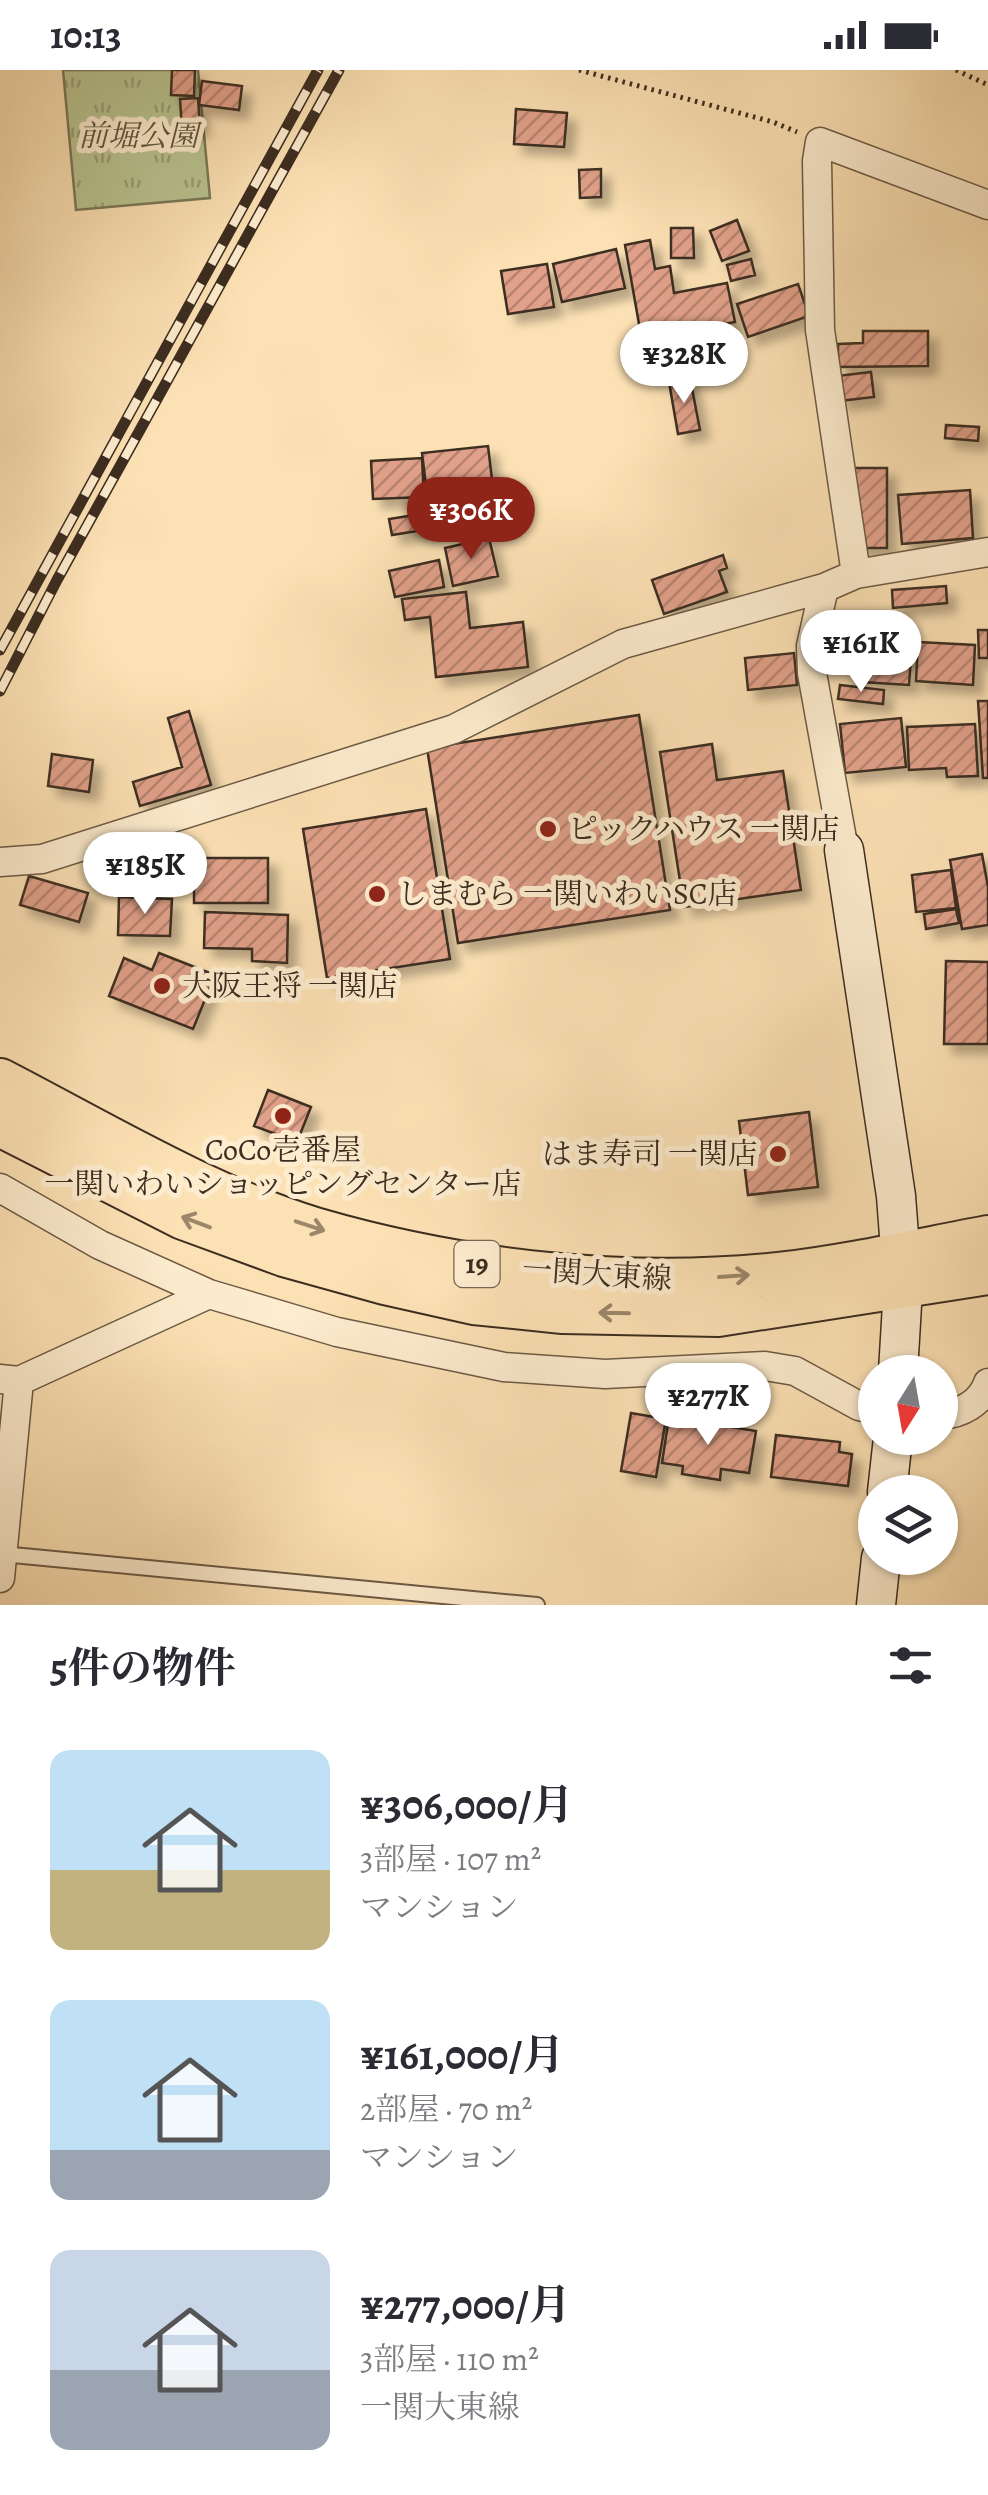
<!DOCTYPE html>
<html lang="ja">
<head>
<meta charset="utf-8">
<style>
	:root { --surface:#fff; --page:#f2f2f3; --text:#2b2b33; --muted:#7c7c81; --accent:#8f2418 }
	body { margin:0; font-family:Alegreya,"Noto Serif JP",serif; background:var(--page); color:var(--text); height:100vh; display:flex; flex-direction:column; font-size:38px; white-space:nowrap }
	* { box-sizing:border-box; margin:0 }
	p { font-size:32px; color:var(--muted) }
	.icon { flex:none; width:55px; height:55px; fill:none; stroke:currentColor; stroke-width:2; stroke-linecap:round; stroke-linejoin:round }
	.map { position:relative; height:1535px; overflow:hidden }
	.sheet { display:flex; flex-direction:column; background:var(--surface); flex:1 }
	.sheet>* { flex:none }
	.needle { width:65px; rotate:191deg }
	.buttons { position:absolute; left:858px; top:1285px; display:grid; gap:20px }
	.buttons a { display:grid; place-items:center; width:100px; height:100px; border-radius:50%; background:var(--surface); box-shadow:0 2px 8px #0004; font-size:50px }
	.price { position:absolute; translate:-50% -85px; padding:0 22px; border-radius:35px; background:#fff; color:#222; font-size:32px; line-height:65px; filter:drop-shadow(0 2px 5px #0008) }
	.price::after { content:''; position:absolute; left:50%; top:60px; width:30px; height:22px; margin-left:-15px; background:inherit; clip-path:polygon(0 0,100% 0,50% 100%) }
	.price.selected { background:var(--accent); color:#fff }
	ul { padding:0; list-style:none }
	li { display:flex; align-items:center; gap:30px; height:250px; padding:0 50px }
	li span { display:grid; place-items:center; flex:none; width:280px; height:200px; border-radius:20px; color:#555 }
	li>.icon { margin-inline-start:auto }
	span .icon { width:120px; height:120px; fill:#fffc; stroke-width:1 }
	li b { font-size:42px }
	h2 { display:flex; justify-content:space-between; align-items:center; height:120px; padding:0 50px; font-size:42px }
	.status { display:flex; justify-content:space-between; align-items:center; height:70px; padding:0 50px; background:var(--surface); direction:ltr }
	.status svg { height:28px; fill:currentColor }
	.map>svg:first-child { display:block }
</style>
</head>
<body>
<div class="status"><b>10:13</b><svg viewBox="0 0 49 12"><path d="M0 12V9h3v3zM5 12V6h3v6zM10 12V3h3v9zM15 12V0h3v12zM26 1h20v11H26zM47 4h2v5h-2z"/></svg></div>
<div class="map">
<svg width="988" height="1535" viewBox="0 0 988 1535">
	<defs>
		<pattern id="park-tufts" width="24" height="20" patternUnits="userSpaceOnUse" patternTransform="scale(2.5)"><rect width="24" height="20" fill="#b9c491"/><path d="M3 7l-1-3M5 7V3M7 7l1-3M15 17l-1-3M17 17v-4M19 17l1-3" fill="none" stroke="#98a076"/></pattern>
		<pattern id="building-hatch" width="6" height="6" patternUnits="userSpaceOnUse" patternTransform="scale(2.5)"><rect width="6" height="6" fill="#e0a089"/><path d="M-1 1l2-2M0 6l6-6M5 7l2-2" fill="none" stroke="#b78370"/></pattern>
		<filter id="shadow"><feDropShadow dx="9" dy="9" stdDeviation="5" flood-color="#0004"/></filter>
	</defs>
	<rect width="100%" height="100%" fill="#fce1b4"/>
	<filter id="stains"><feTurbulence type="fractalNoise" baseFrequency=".002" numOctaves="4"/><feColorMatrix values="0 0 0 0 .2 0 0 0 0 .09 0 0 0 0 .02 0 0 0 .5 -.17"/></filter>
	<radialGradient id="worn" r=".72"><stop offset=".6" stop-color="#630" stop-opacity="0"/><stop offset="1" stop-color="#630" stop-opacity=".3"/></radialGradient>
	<!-- park -->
	<path fill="url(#park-tufts)" stroke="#7a7858" stroke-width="2.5" d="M63,0H198L210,128L76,140Z"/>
	<!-- building -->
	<path fill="url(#building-hatch)" stroke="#3c2d20" stroke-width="2.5" filter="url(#shadow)" d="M172,0H195L194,26L171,25Z
		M202,11L242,16L239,40L199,35Z
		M198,28L200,57L182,59L180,29Z
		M516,39L567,43L564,77L514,74Z
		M601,99V127L580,128L579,100Z
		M737,150L749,181L722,191L710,161Z
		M671,158H693L694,188H671Z
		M650,170L655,199L670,196L674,223L727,213L735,252L719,255L722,274L685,280L681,258L641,265L625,175Z
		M616,179L625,218L562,232L553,194Z
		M751,189L755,205L731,211L727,195Z
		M547,194L554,237L508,244L501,201Z
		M798,214L809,246L748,267L737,234Z
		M863,261H928V296L838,297V274L863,273Z
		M871,302L874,327L839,331L837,306Z
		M690,308L700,360L678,364L669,312Z
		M946,355L979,357L978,371L945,368Z
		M488,376L494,426L428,432L422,383Z
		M422,388L424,427L373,429L371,391Z
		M853,398H887V478H854Z
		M970,420L973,468L902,474L898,425Z
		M447,440L449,456L392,465L389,449Z
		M489,468L498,506L453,516L445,478Z
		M723,485L727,498L719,501L727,522L664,544L652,510Z
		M439,490L444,517L395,527L389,501Z
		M946,516L947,533L893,538L892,520Z
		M466,522L470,558L523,552L528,597L436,607L430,547L405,550L402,529Z
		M978,560H988V588H979Z
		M866,571L912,574L909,615L862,612Z
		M918,572L975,575L973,615L916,611Z
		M794,583L797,615L748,620L745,588Z
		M840,615L884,620L883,634L838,629Z
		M978,631H988V708H983Z
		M189,641L211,715L140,736L133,712L182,697L168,648Z
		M639,645L670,840L458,873L427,678Z
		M901,648L906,697L845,703L840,654Z
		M975,654L978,706L947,707L946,698L909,700L907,657Z
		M712,674L717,710L783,701L801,820L684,837L660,682Z
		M52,684L93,690L89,722L48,716Z
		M426,739L450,889L327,908L303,759Z
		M982,784L988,817V855L962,859L950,790Z
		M194,788H268V833H194Z
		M951,800L956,838L916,842L912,805Z
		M29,806L88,823L79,852L20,835Z
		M119,827L172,829L170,866L118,865Z
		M956,839L959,853L926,859L924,844Z
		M205,842L288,845L287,893L252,891V879L204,878Z
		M159,883L215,905L193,959L109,926L124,888L152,900Z
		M946,891L988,892V974H944Z
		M268,1020L311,1037L297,1072L254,1056Z
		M809,1042L818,1117L748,1125L739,1051Z
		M631,1343L666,1349L656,1407L621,1401Z
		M669,1347L756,1361L749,1403L721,1399L720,1410L682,1404L683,1396L662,1393Z
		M776,1365L840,1372L839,1382L852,1384L848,1416L771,1407Z"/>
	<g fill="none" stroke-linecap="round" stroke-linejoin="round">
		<!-- lane casing -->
		<g stroke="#6c5a45" stroke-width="18">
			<path id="lane" d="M2,1484L537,1535"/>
		</g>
		<!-- street casing -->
		<g stroke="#6c5a45" stroke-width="31">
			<path id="street" d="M856,504L820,260L817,91L820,72L988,135
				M824,518L811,576L812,603L844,780
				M0,792L42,789L454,659L623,574L824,518L856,504L988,482
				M0,1118L100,1175L209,1224L337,1262L504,1297L605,1304L765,1296L795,1301L859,1336L875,1340
				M0,1309L19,1311L209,1224
				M940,1345C961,1344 981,1333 988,1313
				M0,1508L19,1311"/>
		</g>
		<!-- secondary casing -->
		<g stroke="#3c2d20" stroke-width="41">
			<path id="secondary" d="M844,780L896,1126L903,1218L898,1302
				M887,1422L893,1368
				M876,1535L881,1488"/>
		</g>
		<!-- primary casing -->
		<g stroke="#3c2d20" stroke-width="46">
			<path id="primary" d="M0,1010C99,1061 208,1127 315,1159C463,1202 626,1220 779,1204C849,1196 919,1180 988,1167
				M0,1055L183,1148L284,1185L385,1213L474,1233L563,1242L718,1245L988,1203"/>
		</g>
		<!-- path -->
		<path stroke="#3c2d20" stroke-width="5" stroke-dasharray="2.5 5" stroke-linecap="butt" d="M579,0L773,52L797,62
			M956,0L988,15"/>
		<!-- lane -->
		<use href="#lane" stroke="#fdecce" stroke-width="14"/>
		<!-- street -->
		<use href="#street" stroke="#fdecce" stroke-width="28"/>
		<!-- secondary -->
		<use href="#secondary" stroke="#fdecce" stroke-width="38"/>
		<!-- primary -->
		<use href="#primary" stroke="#fce1b4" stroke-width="42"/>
		<!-- rail casing -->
		<g stroke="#3c2d20" stroke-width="11">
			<path id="rail" d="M0,580L318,0
				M0,621L57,510L339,0"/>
		</g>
		<!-- rail -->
		<use href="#rail" stroke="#fdecce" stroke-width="8" stroke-dasharray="22" stroke-linecap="butt"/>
	</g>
	<!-- one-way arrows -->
	<defs><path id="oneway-shaft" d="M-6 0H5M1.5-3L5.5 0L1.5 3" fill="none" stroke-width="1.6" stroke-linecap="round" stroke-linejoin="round" transform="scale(2.5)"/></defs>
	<g stroke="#9c876a">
		<use href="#oneway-shaft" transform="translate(196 1152) rotate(-159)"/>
		<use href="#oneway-shaft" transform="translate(310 1156) rotate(18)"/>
		<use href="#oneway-shaft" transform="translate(734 1206) rotate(-4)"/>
		<use href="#oneway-shaft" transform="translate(614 1243) rotate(-179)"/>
	</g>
	<!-- markers -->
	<g fill="#8f2418" stroke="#fdecce" stroke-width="4">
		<circle cx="548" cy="759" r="10"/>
		<circle cx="377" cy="824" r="10"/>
		<circle cx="162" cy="916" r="10"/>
		<circle cx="283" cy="1046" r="10"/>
		<circle cx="778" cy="1084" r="10"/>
	</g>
	<g text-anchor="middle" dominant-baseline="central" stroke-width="10" stroke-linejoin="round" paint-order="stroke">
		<!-- shield labels -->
		<rect fill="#fdecce" stroke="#766654" stroke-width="2.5" x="454.5" y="1171" width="45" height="46" rx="8"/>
		<g font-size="28" font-weight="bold" fill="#3c2d20">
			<text x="477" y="1194">19</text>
		</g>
		<!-- park labels -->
		<g font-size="30" font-style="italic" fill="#5b533c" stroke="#fdecce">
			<text x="138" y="66">前堀公園</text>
		</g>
		<!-- poi labels -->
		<g font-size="30" fill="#3c2d20" stroke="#fdecce" text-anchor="start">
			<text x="568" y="759">ピックハウス 一関店</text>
			<text x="397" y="824">しまむら 一関いわいSC店</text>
			<text x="182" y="916">大阪王将 一関店</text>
			<text x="283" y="1080" text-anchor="middle">CoCo壱番屋<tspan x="283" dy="34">一関いわいショッピングセンター店</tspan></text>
			<text x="758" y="1084" text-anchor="end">はま寿司 一関店</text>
		</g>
		<!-- street labels -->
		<g font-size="30" fill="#3c2d20" stroke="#fdecce">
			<text transform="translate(597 1204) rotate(4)">一関大東線</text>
		</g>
	</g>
	<rect width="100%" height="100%" filter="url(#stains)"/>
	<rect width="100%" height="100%" fill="url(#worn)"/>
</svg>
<div class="buttons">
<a><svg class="needle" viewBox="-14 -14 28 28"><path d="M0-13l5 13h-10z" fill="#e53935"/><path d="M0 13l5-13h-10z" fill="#7c7c81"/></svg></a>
<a><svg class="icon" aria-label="layers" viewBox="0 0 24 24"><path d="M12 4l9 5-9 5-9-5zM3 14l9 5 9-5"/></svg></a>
</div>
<b class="price" style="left:684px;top:336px">¥328K</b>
<b class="price selected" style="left:471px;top:492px">¥306K</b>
<b class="price" style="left:861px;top:625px">¥161K</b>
<b class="price" style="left:145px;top:847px">¥185K</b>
<b class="price" style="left:708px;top:1378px">¥277K</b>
</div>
<section class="sheet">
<h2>5件の物件<svg class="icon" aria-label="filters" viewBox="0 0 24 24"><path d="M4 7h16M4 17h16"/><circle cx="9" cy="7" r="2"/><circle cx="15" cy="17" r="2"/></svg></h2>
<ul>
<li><span style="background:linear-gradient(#bfe0f5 60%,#c2b280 0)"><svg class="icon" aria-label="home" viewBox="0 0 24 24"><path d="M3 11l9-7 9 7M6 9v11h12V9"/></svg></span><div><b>¥306,000/月</b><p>3部屋 · 107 m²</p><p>マンション</p></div></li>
<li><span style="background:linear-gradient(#bfe0f5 75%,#9aa5b1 0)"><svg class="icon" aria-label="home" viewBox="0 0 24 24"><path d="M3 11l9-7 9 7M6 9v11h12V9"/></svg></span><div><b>¥161,000/月</b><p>2部屋 · 70 m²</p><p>マンション</p></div></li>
<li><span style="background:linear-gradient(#c9d6e8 60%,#9aa5b1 0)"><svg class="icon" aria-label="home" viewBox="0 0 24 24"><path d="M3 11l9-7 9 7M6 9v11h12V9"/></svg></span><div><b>¥277,000/月</b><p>3部屋 · 110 m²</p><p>一関大東線</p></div></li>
</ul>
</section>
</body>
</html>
